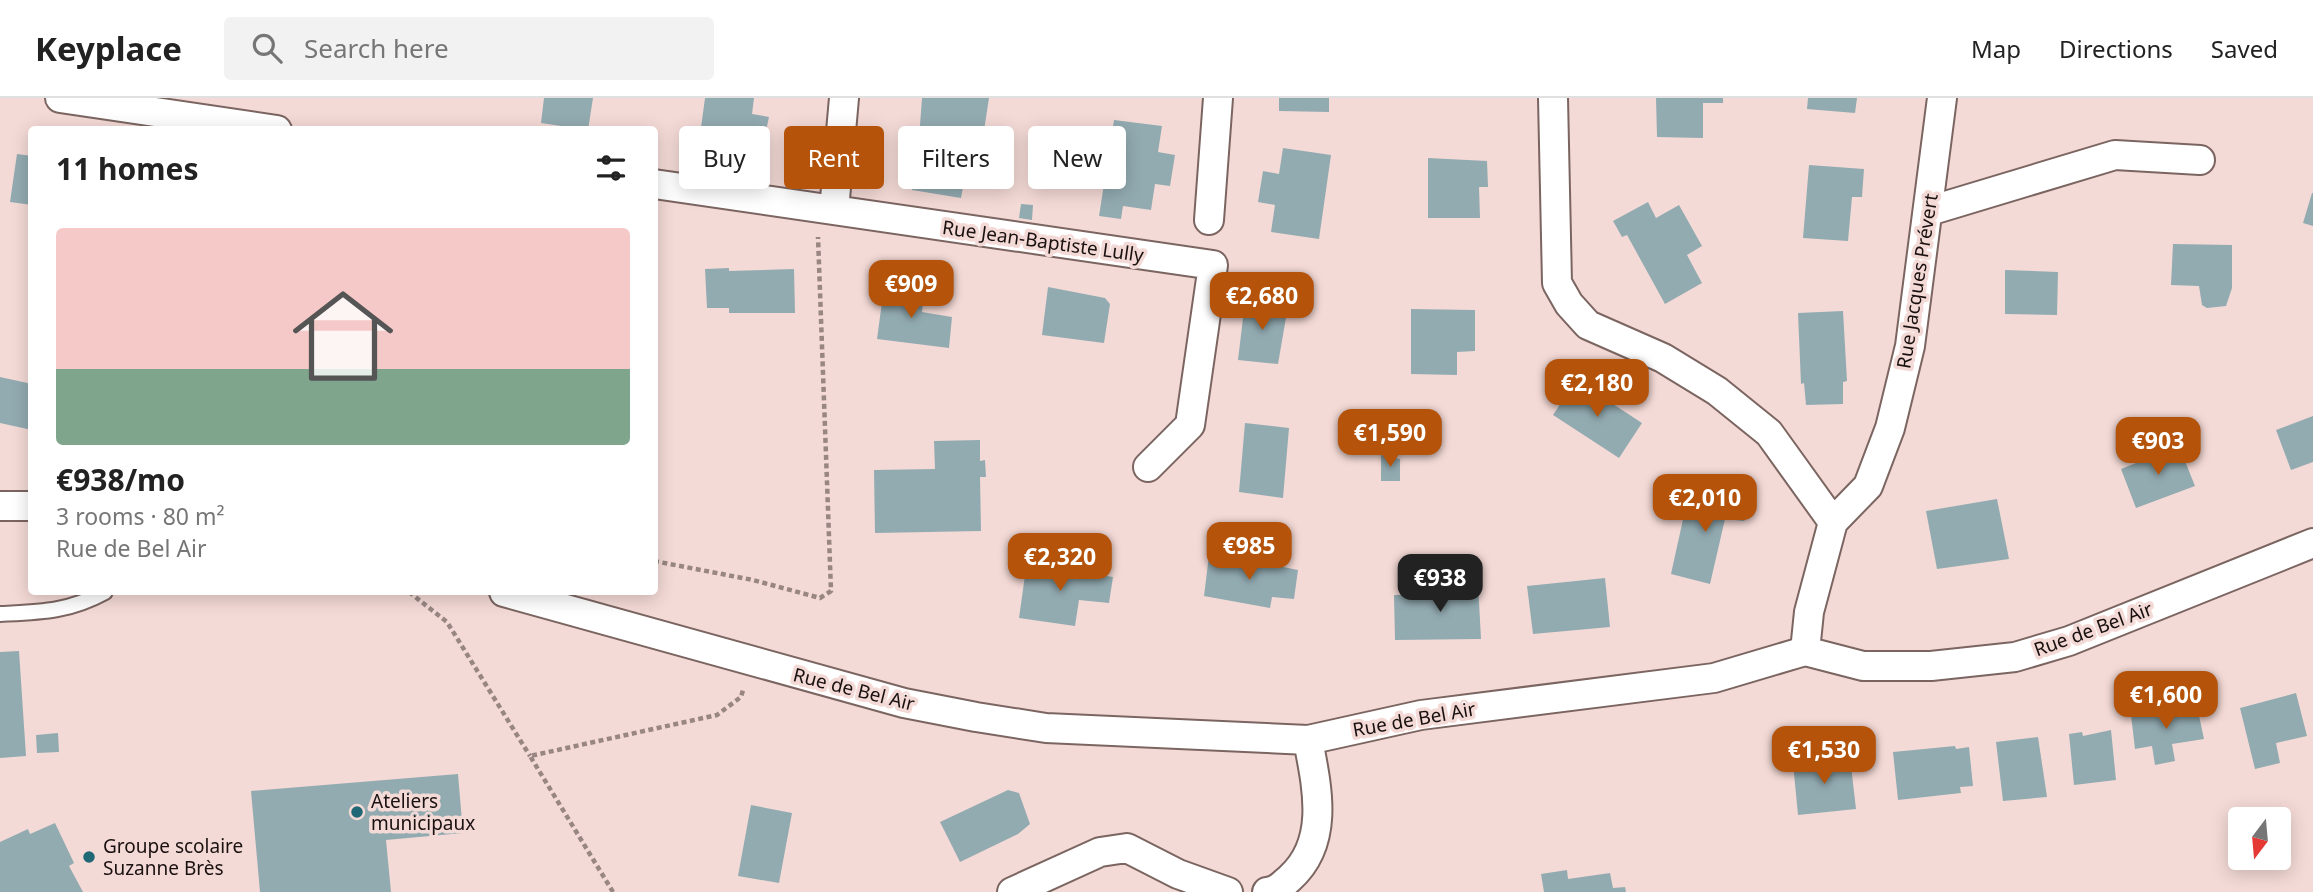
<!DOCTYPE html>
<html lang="en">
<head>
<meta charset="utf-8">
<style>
	:root { --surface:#fff; --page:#f2f2f2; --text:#222; --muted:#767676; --line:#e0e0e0; --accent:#b45309 }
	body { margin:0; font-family:"Noto Sans",sans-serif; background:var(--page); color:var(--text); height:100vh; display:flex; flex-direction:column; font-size:26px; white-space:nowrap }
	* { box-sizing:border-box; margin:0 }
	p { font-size:23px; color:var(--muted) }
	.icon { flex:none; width:38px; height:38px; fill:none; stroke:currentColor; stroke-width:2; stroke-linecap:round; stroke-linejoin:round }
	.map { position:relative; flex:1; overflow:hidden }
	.side { position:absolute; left:28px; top:28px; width:630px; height:469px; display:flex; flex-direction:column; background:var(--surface); border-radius:7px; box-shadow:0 4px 18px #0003 }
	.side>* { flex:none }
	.guide { position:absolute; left:679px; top:28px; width:665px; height:63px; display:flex; gap:14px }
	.needle { width:46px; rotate:196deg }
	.buttons { position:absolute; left:2228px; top:709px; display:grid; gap:14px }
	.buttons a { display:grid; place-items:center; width:63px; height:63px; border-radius:7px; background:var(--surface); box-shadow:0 4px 18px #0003; font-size:35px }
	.price { position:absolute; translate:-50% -60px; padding:0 16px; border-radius:14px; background:var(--accent); color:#fff; font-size:23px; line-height:46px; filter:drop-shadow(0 2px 4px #0008) }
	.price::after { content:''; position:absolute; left:50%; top:42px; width:21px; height:16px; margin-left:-10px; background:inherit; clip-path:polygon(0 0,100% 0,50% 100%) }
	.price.active { background:#222; color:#fff }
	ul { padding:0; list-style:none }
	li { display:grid; align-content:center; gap:14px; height:371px; padding:0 28px }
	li+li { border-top:2px solid var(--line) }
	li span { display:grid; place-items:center; height:217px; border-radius:7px; color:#555 }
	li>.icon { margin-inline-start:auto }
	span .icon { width:126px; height:126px; fill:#fffc; stroke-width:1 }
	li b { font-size:30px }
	h2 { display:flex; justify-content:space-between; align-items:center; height:84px; padding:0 28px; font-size:30px }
	.pill { padding:0 24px; border-radius:7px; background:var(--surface); box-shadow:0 4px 18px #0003; font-size:24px; line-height:63px }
	.pill.active { background:var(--accent); color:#fff }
	header { display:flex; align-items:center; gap:42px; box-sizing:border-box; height:98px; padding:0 35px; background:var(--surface); border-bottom:2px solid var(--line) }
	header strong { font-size:33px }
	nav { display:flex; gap:38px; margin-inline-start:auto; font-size:24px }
	.search { width:490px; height:63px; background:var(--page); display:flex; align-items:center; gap:18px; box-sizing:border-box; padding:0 24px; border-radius:7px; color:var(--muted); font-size:26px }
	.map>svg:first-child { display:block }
</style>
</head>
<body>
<header>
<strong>Keyplace</strong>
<div class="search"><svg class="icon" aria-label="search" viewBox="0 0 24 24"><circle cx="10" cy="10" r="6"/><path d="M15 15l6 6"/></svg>Search here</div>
<nav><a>Map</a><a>Directions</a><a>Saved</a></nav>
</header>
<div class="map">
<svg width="2313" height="794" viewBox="0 0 2313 794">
	<rect width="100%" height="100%" fill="#f4dad6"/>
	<!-- building -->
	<path fill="#92abb1" d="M544,0H593L588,32L541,25Z
		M705,0H754L752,16L769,19L760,61L744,58L742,70L712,66L714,54L698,52Z
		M922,0H989L975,91L963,89L961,100L912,92L916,57L900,55L903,38L919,41Z
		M1279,0H1329V14L1279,13Z
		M1656,0H1723V5H1703V40L1657,39Z
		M1808,0H1857L1855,15L1807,11Z
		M1114,22L1162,28L1158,54L1175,57L1170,88L1155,86L1151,112L1123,108L1121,121L1099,118Z
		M1283,50L1331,57L1319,141L1271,134L1275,107L1258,104L1263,73L1279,76Z
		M17,56L32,58V107L10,104Z
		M1428,60L1487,63L1488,89H1479L1480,120H1428Z
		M1809,67L1864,71L1862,99H1852L1848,143L1803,140Z
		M2312,95H2313V128L2303,125Z
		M1648,104L1656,120L1679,107L1702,148L1687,157L1702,185L1665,206L1627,137L1622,139L1613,123Z
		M1021,106L1033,107L1032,122L1019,120Z
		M2173,146L2232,147V190L2226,208L2207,210L2202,207L2199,188L2171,187Z
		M729,170V173L794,171L795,215H729V210H707L705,171Z
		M2005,172L2058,174L2057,217L2005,216Z
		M885,182L909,185L906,203L923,205L922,214L952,219L949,250L877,241Z
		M1048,189L1105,200L1110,206L1104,245L1042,237Z
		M1245,203L1288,208L1278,266L1238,262Z
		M1411,211L1475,212V253L1457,254V277L1411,276Z
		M1843,213L1847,283L1843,284V306L1806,307L1804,285L1801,286L1798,215Z
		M0,279L32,286V332L0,325Z
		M1576,282L1642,325L1619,360L1553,317Z
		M2313,318V364L2291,372L2276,332Z
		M1245,325L1289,330L1283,400L1239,394Z
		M980,342V363L985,362L986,379H980L981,433L875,435L874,372L935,371L934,343Z
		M2179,348L2195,388L2136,410L2121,371Z
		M1381,357L1400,361V383H1381Z
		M1689,394L1729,404L1731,394L1744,398L1751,407V414L1744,423L1725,421L1710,486L1671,476Z
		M1997,401L2009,461L1937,471L1926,413Z
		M1209,457L1234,461L1233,464L1253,467L1254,463L1298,472L1294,501L1272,499L1270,510L1204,498Z
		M1027,463L1059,467L1058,471L1113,479L1109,505L1079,502L1075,528L1019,520Z
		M1605,480L1610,529L1533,536L1527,488Z
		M1449,481H1473L1478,485L1481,541L1395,542L1394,497H1444V485Z
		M19,553L26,658L0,660V554Z
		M2296,595L2307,638L2276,645L2280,665L2255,671L2240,610Z
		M2197,608L2204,641L2172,646L2175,663L2155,667L2152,648L2135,651L2131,617Z
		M2111,632L2116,682L2074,687L2069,636L2082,634L2083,638Z
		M58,635L59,654L37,655L36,637Z
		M2038,639L2047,699L2003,703L1996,644Z
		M1955,648L1956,651L1969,649L1973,688L1960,689L1961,695L1898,702L1893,654Z
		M1850,659L1856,711L1798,717L1793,665Z
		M458,676L463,735L386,742L391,794H260L251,693Z
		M1008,692L1019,695L1030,726L1018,736L960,764L940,724Z
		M751,707L792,715L779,785L738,778Z
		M55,725L74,765L69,768L83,794H0V744L28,731L30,736Z
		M1567,772L1568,781L1610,775L1613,790L1625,789L1626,794H1544L1541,776Z"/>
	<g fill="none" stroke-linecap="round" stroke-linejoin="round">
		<!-- service casing -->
		<g stroke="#7b6561" stroke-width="18">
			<path id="service" d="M0,516C41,514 68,514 105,494"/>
		</g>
		<!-- minor casing -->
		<g stroke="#7b6561" stroke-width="32">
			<path id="minor" d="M60,0L277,32
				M1553,0L1557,185L1569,206L1588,227L1663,260L1717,293L1769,335L1833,424
				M654,86L1213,167L1190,327L1148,369
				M834,112L844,0
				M1929,113L2115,57L2200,62
				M1209,122L1218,0
				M0,408H32
				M504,494L904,605L976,619L1046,630L1308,642L1421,617L1714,580L1805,553L1863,568H1931L2015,559L2069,543L2313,445
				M1805,553L1809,514L1833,424L1868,388L1890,330L1910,248L1942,0
				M1012,794L1100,754L1127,750L1178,776L1228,794
				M1267,794C1277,793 1282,787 1290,780C1330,744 1317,689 1308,642"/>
		</g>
		<!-- path -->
		<path stroke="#988683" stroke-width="4.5" stroke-dasharray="5 3.5" stroke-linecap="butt" d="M654,463L753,482L820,500L831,493L818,139
			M409,494L447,524L530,658
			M613,794L530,658L717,617L741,599L743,592"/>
		<!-- service -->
		<use href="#service" stroke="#fff" stroke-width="14"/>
		<!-- minor -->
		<use href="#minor" stroke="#fff" stroke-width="28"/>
	</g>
	<!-- markers -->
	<g fill="#206875" stroke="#f4dad6" stroke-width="2.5">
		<circle cx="357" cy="714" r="7"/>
		<circle cx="89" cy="759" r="7"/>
	</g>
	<g text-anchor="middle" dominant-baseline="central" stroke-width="7" stroke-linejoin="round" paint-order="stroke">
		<!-- street labels -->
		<g font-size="19" fill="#191110" stroke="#f4dad6">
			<text transform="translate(1043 143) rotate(8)">Rue Jean-Baptiste Lully</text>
			<text transform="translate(1917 183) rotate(-81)">Rue Jacques Prévert</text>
			<text transform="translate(2093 531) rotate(-20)">Rue de Bel Air</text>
			<text transform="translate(854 591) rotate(14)">Rue de Bel Air</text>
			<text transform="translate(1414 621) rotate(-10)">Rue de Bel Air</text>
		</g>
		<!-- poi labels -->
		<g font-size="19" fill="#191110" stroke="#f4dad6" text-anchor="start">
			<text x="371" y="703">Ateliers<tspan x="371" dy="22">municipaux</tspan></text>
			<text x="103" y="748">Groupe scolaire<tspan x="103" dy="22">Suzanne Brès</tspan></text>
		</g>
	</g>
</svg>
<div class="buttons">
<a><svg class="needle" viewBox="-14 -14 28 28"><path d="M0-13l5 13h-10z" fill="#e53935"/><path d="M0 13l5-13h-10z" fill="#767676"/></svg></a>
</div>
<b class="price" style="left:911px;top:222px">€909</b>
<b class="price" style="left:1262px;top:234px">€2,680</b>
<b class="price" style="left:1597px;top:321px">€2,180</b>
<b class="price" style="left:1390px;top:371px">€1,590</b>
<b class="price" style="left:2158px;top:379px">€903</b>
<b class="price" style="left:1705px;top:436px">€2,010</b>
<b class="price" style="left:1249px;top:484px">€985</b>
<b class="price" style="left:1060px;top:495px">€2,320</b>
<b class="price active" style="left:1440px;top:516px">€938</b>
<b class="price" style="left:2166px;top:633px">€1,600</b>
<b class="price" style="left:1824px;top:688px">€1,530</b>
<div class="guide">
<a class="pill">Buy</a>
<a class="pill active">Rent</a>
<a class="pill">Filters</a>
<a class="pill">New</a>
</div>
<section class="side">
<h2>11 homes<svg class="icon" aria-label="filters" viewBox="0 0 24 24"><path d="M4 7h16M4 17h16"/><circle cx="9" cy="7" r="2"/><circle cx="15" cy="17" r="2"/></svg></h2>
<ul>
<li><span style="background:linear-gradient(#f6c9c9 65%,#7fa58c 0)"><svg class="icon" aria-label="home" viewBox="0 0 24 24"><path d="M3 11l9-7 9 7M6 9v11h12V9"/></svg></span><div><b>€938/mo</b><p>3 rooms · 80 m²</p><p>Rue de Bel Air</p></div></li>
</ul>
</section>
</div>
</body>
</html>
